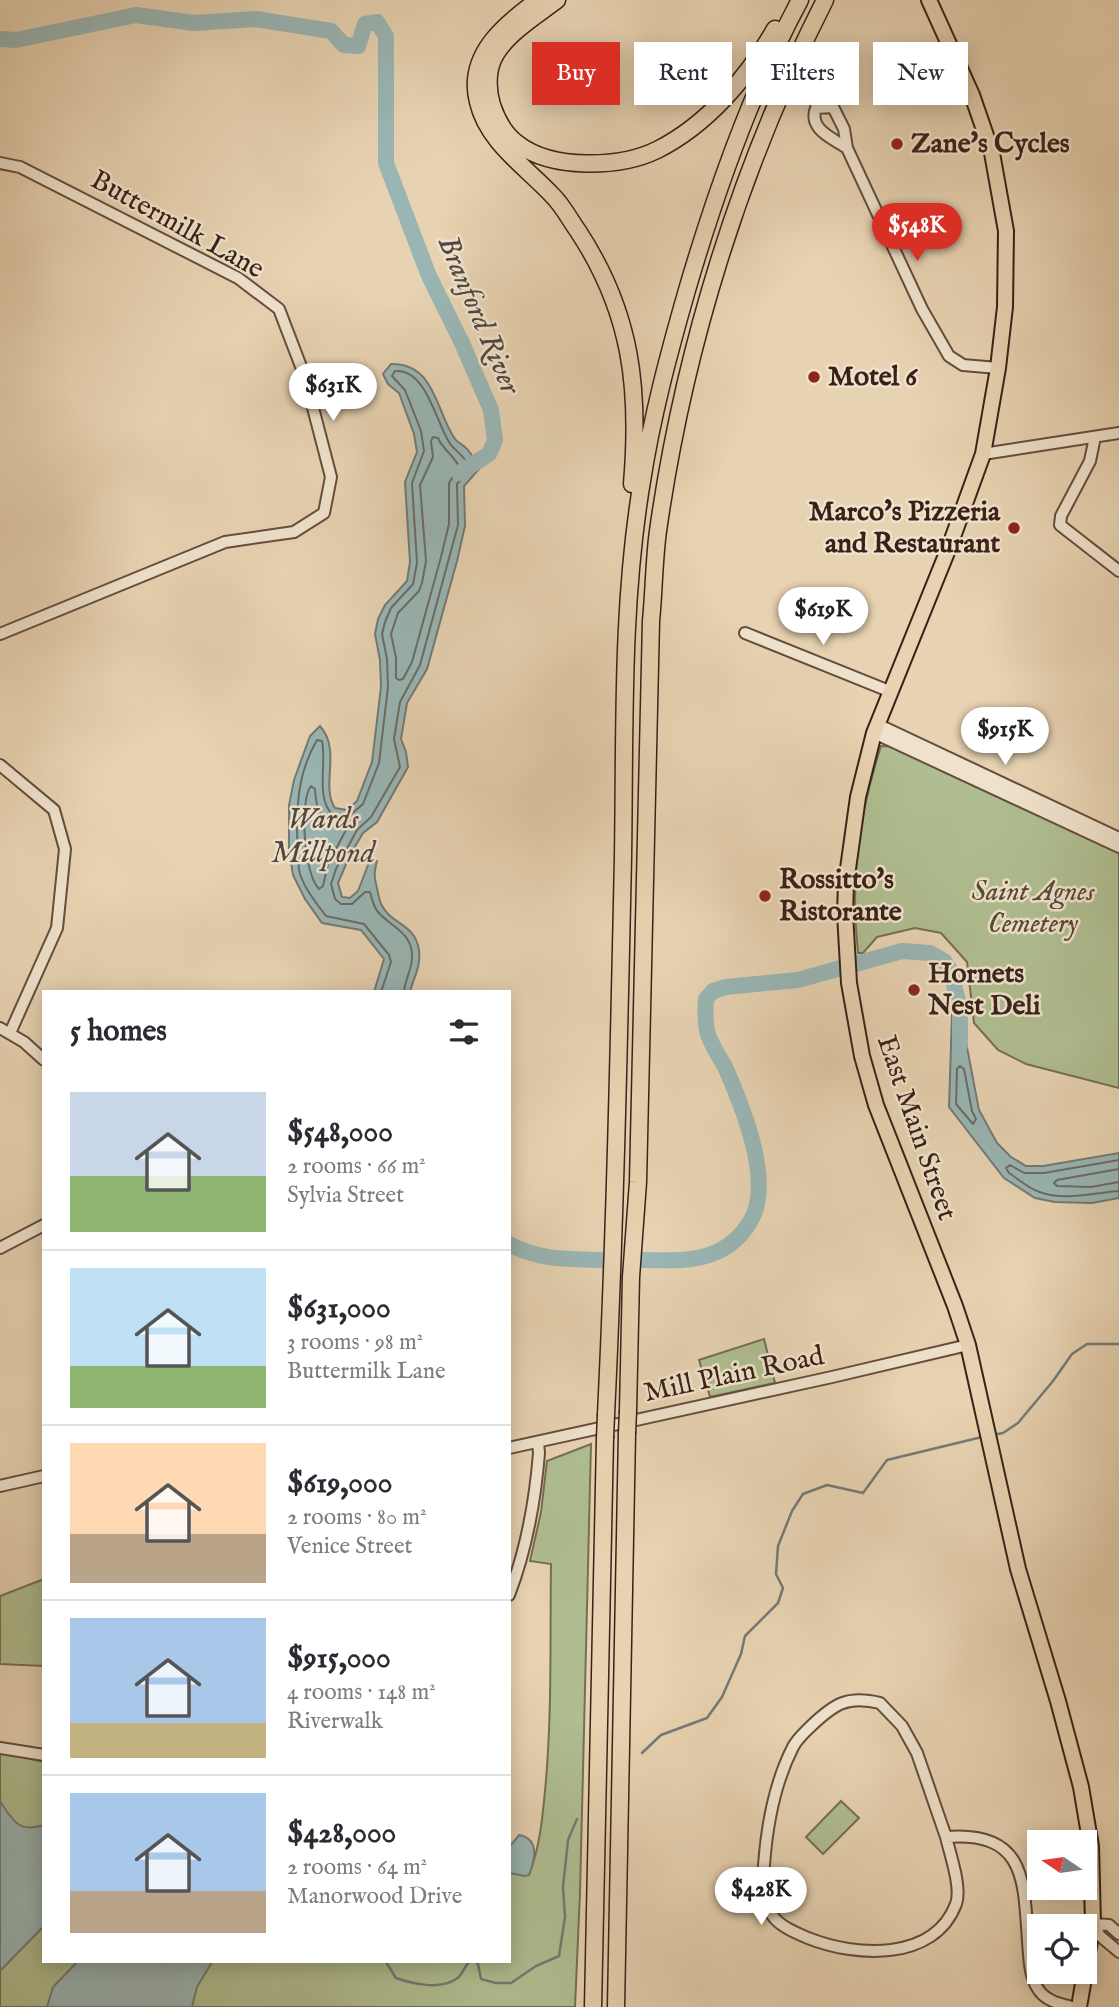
<!DOCTYPE html>
<html lang="en">
<head>
<meta charset="utf-8">
<style>
	:root { --surface:#fff; --page:#f7f7f7; --text:#2b2b33; --muted:#7c7c81; --line:#e1e1e2; --accent:#d93025 }
	body { margin:0; font-family:"IM FELL English",serif; background:var(--page); color:var(--text); height:100vh; display:flex; flex-direction:column; font-size:26px; white-space:nowrap }
	* { box-sizing:border-box; margin:0 }
	p { font-size:23px; color:var(--muted) }
	.icon { flex:none; width:38px; height:38px; fill:none; stroke:currentColor; stroke-width:2; stroke-linecap:round; stroke-linejoin:round }
	.map { position:relative; flex:1; overflow:hidden }
	.details { position:absolute; left:42px; top:990px; width:469px; height:973px; display:flex; flex-direction:column; background:var(--surface); border-radius:0px; box-shadow:0 4px 18px #0003 }
	.details>* { flex:none }
	.banner { position:absolute; left:532px; top:42px; width:481px; height:63px; display:flex; gap:14px }
	.needle { width:46px; rotate:283deg }
	.controls { position:absolute; left:1027px; top:1830px; display:grid; gap:14px }
	.controls a { display:grid; place-items:center; width:70px; height:70px; border-radius:0px; background:var(--surface); box-shadow:0 4px 18px #0003; font-size:35px }
	.price { position:absolute; translate:-50% -60px; padding:0 16px; border-radius:24px; background:#fff; color:#222; font-size:23px; line-height:46px; filter:drop-shadow(0 2px 4px #0008) }
	.price::after { content:''; position:absolute; left:50%; top:42px; width:21px; height:16px; margin-left:-10px; background:inherit; clip-path:polygon(0 0,100% 0,50% 100%) }
	.price.on { background:var(--accent); color:#fff }
	ul { padding:0; list-style:none }
	li { display:flex; align-items:center; gap:21px; height:175px; padding:0 28px }
	li+li { border-top:2px solid var(--line) }
	li span { display:grid; place-items:center; flex:none; width:196px; height:140px; border-radius:0px; color:#555 }
	li>.icon { margin-inline-start:auto }
	span .icon { width:84px; height:84px; fill:#fffc; stroke-width:1 }
	li b { font-size:30px }
	h2 { display:flex; justify-content:space-between; align-items:center; height:84px; padding:0 28px; font-size:30px }
	.chip { padding:0 24px; border-radius:0px; background:var(--surface); box-shadow:0 4px 18px #0003; font-size:24px; line-height:63px }
	.chip.on { background:var(--accent); color:#fff }
	.map>svg:first-child { display:block }
</style>
</head>
<body>
<div class="map">
<svg width="1119" height="2007" viewBox="0 0 1119 2007">
	<rect width="100%" height="100%" fill="#e7d2b1"/>
	<filter id="stains"><feTurbulence type="fractalNoise" baseFrequency=".00286" numOctaves="4"/><feColorMatrix values="0 0 0 0 .2 0 0 0 0 .09 0 0 0 0 .02 0 0 0 .5 -.17"/></filter>
	<radialGradient id="worn" r=".72"><stop offset=".6" stop-color="#630" stop-opacity="0"/><stop offset="1" stop-color="#630" stop-opacity=".3"/></radialGradient>
	<!-- green -->
	<path fill="#afbd90" stroke="#746f54" stroke-width="2" d="M881,746L896,747L1119,853V1088L1026,1064L998,1050L974,1023L967,962L941,933L915,928L877,937L863,953H858C850,878 858,818 881,746Z
		M764,1339L775,1383L710,1397L699,1360Z
		M591,1444L580,1893L575,2007H0V1751L44,1762V1962H509V1873L529,1875C541,1844 543,1812 546,1780C552,1708 550,1636 551,1564L530,1561L541,1512L547,1461Z
		M44,1579V1666L0,1664V1596Z
		M841,1801L859,1818L823,1854L806,1837Z"/>
	<!-- water -->
	<path fill="#99b6b5" stroke="#737a76" stroke-width="2" d="M391,364C436,363 436,413 455,439C458,443 464,445 468,450C472,455 476,462 480,468L464,486L465,526L457,561L427,669L407,703L401,739L406,752L408,767L377,822L363,833L350,855L338,883L342,897L350,898L358,891L370,860L377,861C374,872 374,877 377,888C378,893 379,899 381,904C391,925 415,923 419,950C421,967 414,976 410,992H374L384,959L361,930L322,923L305,899L293,875L289,850V805L294,780L310,736L320,726C342,751 320,785 335,808L347,810L357,801L372,762L381,687L380,660L375,634L378,619L385,605L407,581L410,562L405,482L417,452L414,434L399,393L388,384L383,374Z
		M952,1015L964,1032L979,1110L997,1143L1011,1157L1026,1166H1043L1119,1153V1198L1092,1203L1055,1202L1035,1198L1004,1178L949,1107Z
		M0,1801C13,1821 18,1833 44,1825V1926L0,1971Z
		M519,1835C540,1839 535,1859 529,1875L525,1876L509,1873L510,1846Z
		M77,1962H212L197,1987L192,2007H47L53,1987Z"/>
	<g fill="none" stroke-linecap="round" stroke-linejoin="round">
		<!-- shore -->
		<path stroke="#6a6c66" stroke-width="2" d="M433,437L438,438C443,450 454,455 459,467L449,483V524L441,557L412,662L403,679L399,680L396,678V658L391,634L398,613L419,591L422,583L426,561L420,485L433,457L431,441Z
			M311,786L315,789C316,813 321,821 345,825L347,828L328,864L323,886L319,889C304,875 299,801 311,786Z
			M381,992L391,962L389,955L364,924L326,916C316,903 305,889 300,874C296,859 298,844 297,830C297,797 300,769 317,740L322,741C327,763 315,799 333,815L349,816L363,804L379,763L388,687L387,659L382,634L385,622L391,608L413,584L417,563L412,483L424,451L421,431L405,390L392,376L395,371C426,368 436,422 449,442C455,452 464,454 470,468L457,484L458,525L420,665L400,702L394,739L400,767L371,817L357,830L336,869L331,884L335,899L341,904H352L365,892H370C372,898 373,906 378,912C391,927 411,932 412,954C413,969 405,978 404,992
			M960,1066L964,1069L972,1111L976,1119L973,1124L956,1104L957,1069Z
			M1119,1160L1044,1173H1024L1010,1165L1006,1168L1009,1173C1018,1179 1027,1187 1037,1191C1062,1202 1093,1193 1119,1191
			M1119,1169L1057,1180L1054,1183L1057,1186L1091,1187L1119,1182"/>
		<!-- stream -->
		<path stroke="#737a76" stroke-width="2.5" d="M992,1435L1003,1433L1018,1423L1053,1381L1072,1354L1087,1344H1119
			M642,1753L661,1735L707,1718L722,1697L741,1654L745,1636L778,1603L783,1588L776,1574L778,1546L792,1511L803,1494L827,1485L863,1493L887,1460L982,1437
			M386,1962L396,1978C413,1984 440,1990 456,1979C462,1976 464,1967 469,1962
			M475,1962L478,1964L481,1979L496,1983H511L536,1966L559,1956L565,1917L563,1887L568,1840L577,1819"/>
		<!-- river -->
		<path stroke="#99b6b5" stroke-width="16" d="M0,39L16,40L136,15L194,23L256,19L331,31L344,45L358,46L365,24L377,22L386,36V163L429,276L462,343L491,410L495,440L489,454L459,473
			M509,1244C541,1261 569,1259 604,1260
			M642,1260C685,1261 725,1263 750,1222C774,1183 743,1108 726,1069C720,1057 710,1044 707,1031C705,1020 705,1010 706,999L713,991L726,987L798,980L902,951L930,953L944,961L950,970L960,1008V1045"/>
		<!-- minor casing -->
		<g stroke="#654d3e" stroke-width="14">
			<path id="minor" d="M847,148C832,138 808,129 816,108L833,107L844,129L847,148L922,309L949,356L963,365L998,368
				M0,163L20,167L238,278L279,309L305,377L331,477L324,513L294,532L225,542L0,634
				M1095,437L1090,461L1061,516L1060,525L1119,571
				M983,454L1119,433
				M745,633L889,691
				M877,724L1119,838
				M874,733L1119,847
				M0,765L54,810L65,849L57,928L10,1033
				M0,1028L24,1042L44,1060
				M0,1248L44,1225
				M509,1448L832,1377L968,1345
				M0,1486L44,1476
				M509,1595C527,1548 535,1503 539,1453L538,1442
				M0,1748L44,1755
				M946,1837C950,1854 962,1888 956,1904C934,1962 855,1957 808,1938C796,1933 779,1926 772,1915C769,1909 762,1898 762,1891C760,1883 763,1873 764,1865C767,1824 774,1784 793,1747C797,1739 804,1733 810,1727C834,1704 847,1695 880,1703L902,1726L917,1753L946,1837C1032,1830 1023,1889 1029,1954C1030,1968 1032,1984 1042,1994C1050,2002 1061,2004 1072,2007
				M1119,1934L1109,1925L1093,1924L1100,1936L1119,1952"/>
		</g>
		<!-- major casing -->
		<g stroke="#3a2118" stroke-width="18">
			<path id="major" d="M929,0L972,95L992,153L1006,231L1005,307L998,368L983,454L950,545L874,733L858,797L846,883L845,914L849,983L862,1056L876,1105L955,1306L968,1345L1018,1569L1058,1701L1081,1787L1091,1846L1093,1924L1085,1969
				M1079,2007L1085,1972"/>
		</g>
		<!-- highway casing -->
		<g stroke="#3a2118" stroke-width="19">
			<path id="highway" d="M538,0C505,24 466,55 478,102C487,142 527,168 553,196C563,206 570,220 578,231C632,313 640,389 632,484
				M557,0C536,16 501,37 492,62C487,75 488,92 492,105C497,120 504,134 518,144C552,170 620,168 657,150C707,125 748,77 775,29
				M628,1411L631,1277L638,1182L651,621C654,591 654,560 658,531C684,347 741,165 825,0
				M606,1415C615,1229 619,1043 623,857C625,732 621,605 642,481C652,416 669,353 687,290C716,191 751,91 800,0
				M593,2007L605,1438
				M616,2007L627,1433"/>
		</g>
		<!-- minor -->
		<use href="#minor" stroke="#efe2cc" stroke-width="10"/>
		<!-- major -->
		<use href="#major" stroke="#e7d2b1" stroke-width="14"/>
		<!-- highway -->
		<use href="#highway" stroke="#e7d2b1" stroke-width="16"/>
		<!-- highway-bridge casing -->
		<g stroke="#3a2118" stroke-width="19" stroke-linecap="butt">
			<path id="highway-bridge" d="M627,1433L628,1411
				M605,1438L606,1415"/>
		</g>
		<!-- highway-bridge -->
		<use href="#highway-bridge" stroke="#e7d2b1" stroke-width="16"/>
	</g>
	<!-- markers -->
	<g fill="#8f2418" stroke="#efe2cc" stroke-width="2.5">
		<circle cx="897" cy="144" r="7"/>
		<circle cx="814" cy="377" r="7"/>
		<circle cx="1014" cy="528" r="7"/>
		<circle cx="765" cy="896" r="7"/>
		<circle cx="914" cy="990" r="7"/>
	</g>
	<g text-anchor="middle" dominant-baseline="central" stroke-width="5" stroke-linejoin="round" paint-order="stroke">
		<!-- poi labels -->
		<g font-size="28" font-weight="bold" fill="#3a2118" stroke="#efe2cc" text-anchor="start">
			<text x="911" y="144">Zane's Cycles</text>
			<text x="828" y="377">Motel 6</text>
			<text x="1000" y="512" text-anchor="end">Marco's Pizzeria<tspan x="1000" dy="32">and Restaurant</tspan></text>
			<text x="779" y="880">Rossitto's<tspan x="779" dy="32">Ristorante</tspan></text>
			<text x="928" y="974">Hornets<tspan x="928" dy="32">Nest Deli</tspan></text>
		</g>
		<!-- street labels -->
		<g font-size="28" fill="#3a2118" stroke="#efe2cc">
			<text transform="translate(177 225) rotate(29)">Buttermilk Lane</text>
			<text transform="translate(916 1128) rotate(71)">East Main Street</text>
			<text transform="translate(734 1375) rotate(-12)">Mill Plain Road</text>
		</g>
		<!-- park labels -->
		<g font-size="28" font-style="italic" fill="#574836" stroke="#efe2cc">
			<text x="1033" y="892">Saint Agnes<tspan x="1033" dy="32">Cemetery</tspan></text>
		</g>
		<!-- water labels -->
		<g font-size="30" font-style="italic" fill="#52463f" stroke="#efe2cc">
			<text transform="translate(478 315) rotate(67)">Branford River</text>
			<text x="323" y="820">Wards<tspan x="323" dy="34">Millpond</tspan></text>
		</g>
	</g>
	<rect width="100%" height="100%" filter="url(#stains)"/>
	<rect width="100%" height="100%" fill="url(#worn)"/>
</svg>
<div class="controls">
<a><svg class="needle" viewBox="-14 -14 28 28"><path d="M0-13l5 13h-10z" fill="#e53935"/><path d="M0 13l5-13h-10z" fill="#7c7c81"/></svg></a>
<a><svg class="icon" aria-label="locate" viewBox="0 0 24 24"><circle cx="12" cy="12" r="6"/><path d="M12 2v4M12 18v4M2 12h4M18 12h4"/></svg></a>
</div>
<b class="price on" style="left:917px;top:263px">$548K</b>
<b class="price" style="left:333px;top:423px">$631K</b>
<b class="price" style="left:823px;top:647px">$619K</b>
<b class="price" style="left:1005px;top:767px">$915K</b>
<b class="price" style="left:761px;top:1927px">$428K</b>
<div class="banner">
<a class="chip on">Buy</a>
<a class="chip">Rent</a>
<a class="chip">Filters</a>
<a class="chip">New</a>
</div>
<section class="details">
<h2>5 homes<svg class="icon" aria-label="filters" viewBox="0 0 24 24"><path d="M4 7h16M4 17h16"/><circle cx="9" cy="7" r="2"/><circle cx="15" cy="17" r="2"/></svg></h2>
<ul>
<li><span style="background:linear-gradient(#c9d6e8 60%,#8fb573 0)"><svg class="icon" aria-label="home" viewBox="0 0 24 24"><path d="M3 11l9-7 9 7M6 9v11h12V9"/></svg></span><div><b>$548,000</b><p>2 rooms · 66 m²</p><p>Sylvia Street</p></div></li>
<li><span style="background:linear-gradient(#bfe0f5 70%,#8fb573 0)"><svg class="icon" aria-label="home" viewBox="0 0 24 24"><path d="M3 11l9-7 9 7M6 9v11h12V9"/></svg></span><div><b>$631,000</b><p>3 rooms · 98 m²</p><p>Buttermilk Lane</p></div></li>
<li><span style="background:linear-gradient(#ffd9b3 65%,#b9a48a 0)"><svg class="icon" aria-label="home" viewBox="0 0 24 24"><path d="M3 11l9-7 9 7M6 9v11h12V9"/></svg></span><div><b>$619,000</b><p>2 rooms · 80 m²</p><p>Venice Street</p></div></li>
<li><span style="background:linear-gradient(#a9c7e8 75%,#c2b280 0)"><svg class="icon" aria-label="home" viewBox="0 0 24 24"><path d="M3 11l9-7 9 7M6 9v11h12V9"/></svg></span><div><b>$915,000</b><p>4 rooms · 148 m²</p><p>Riverwalk</p></div></li>
<li><span style="background:linear-gradient(#a9c7e8 70%,#b9a48a 0)"><svg class="icon" aria-label="home" viewBox="0 0 24 24"><path d="M3 11l9-7 9 7M6 9v11h12V9"/></svg></span><div><b>$428,000</b><p>2 rooms · 64 m²</p><p>Manorwood Drive</p></div></li>
</ul>
</section>
</div>
</body>
</html>
